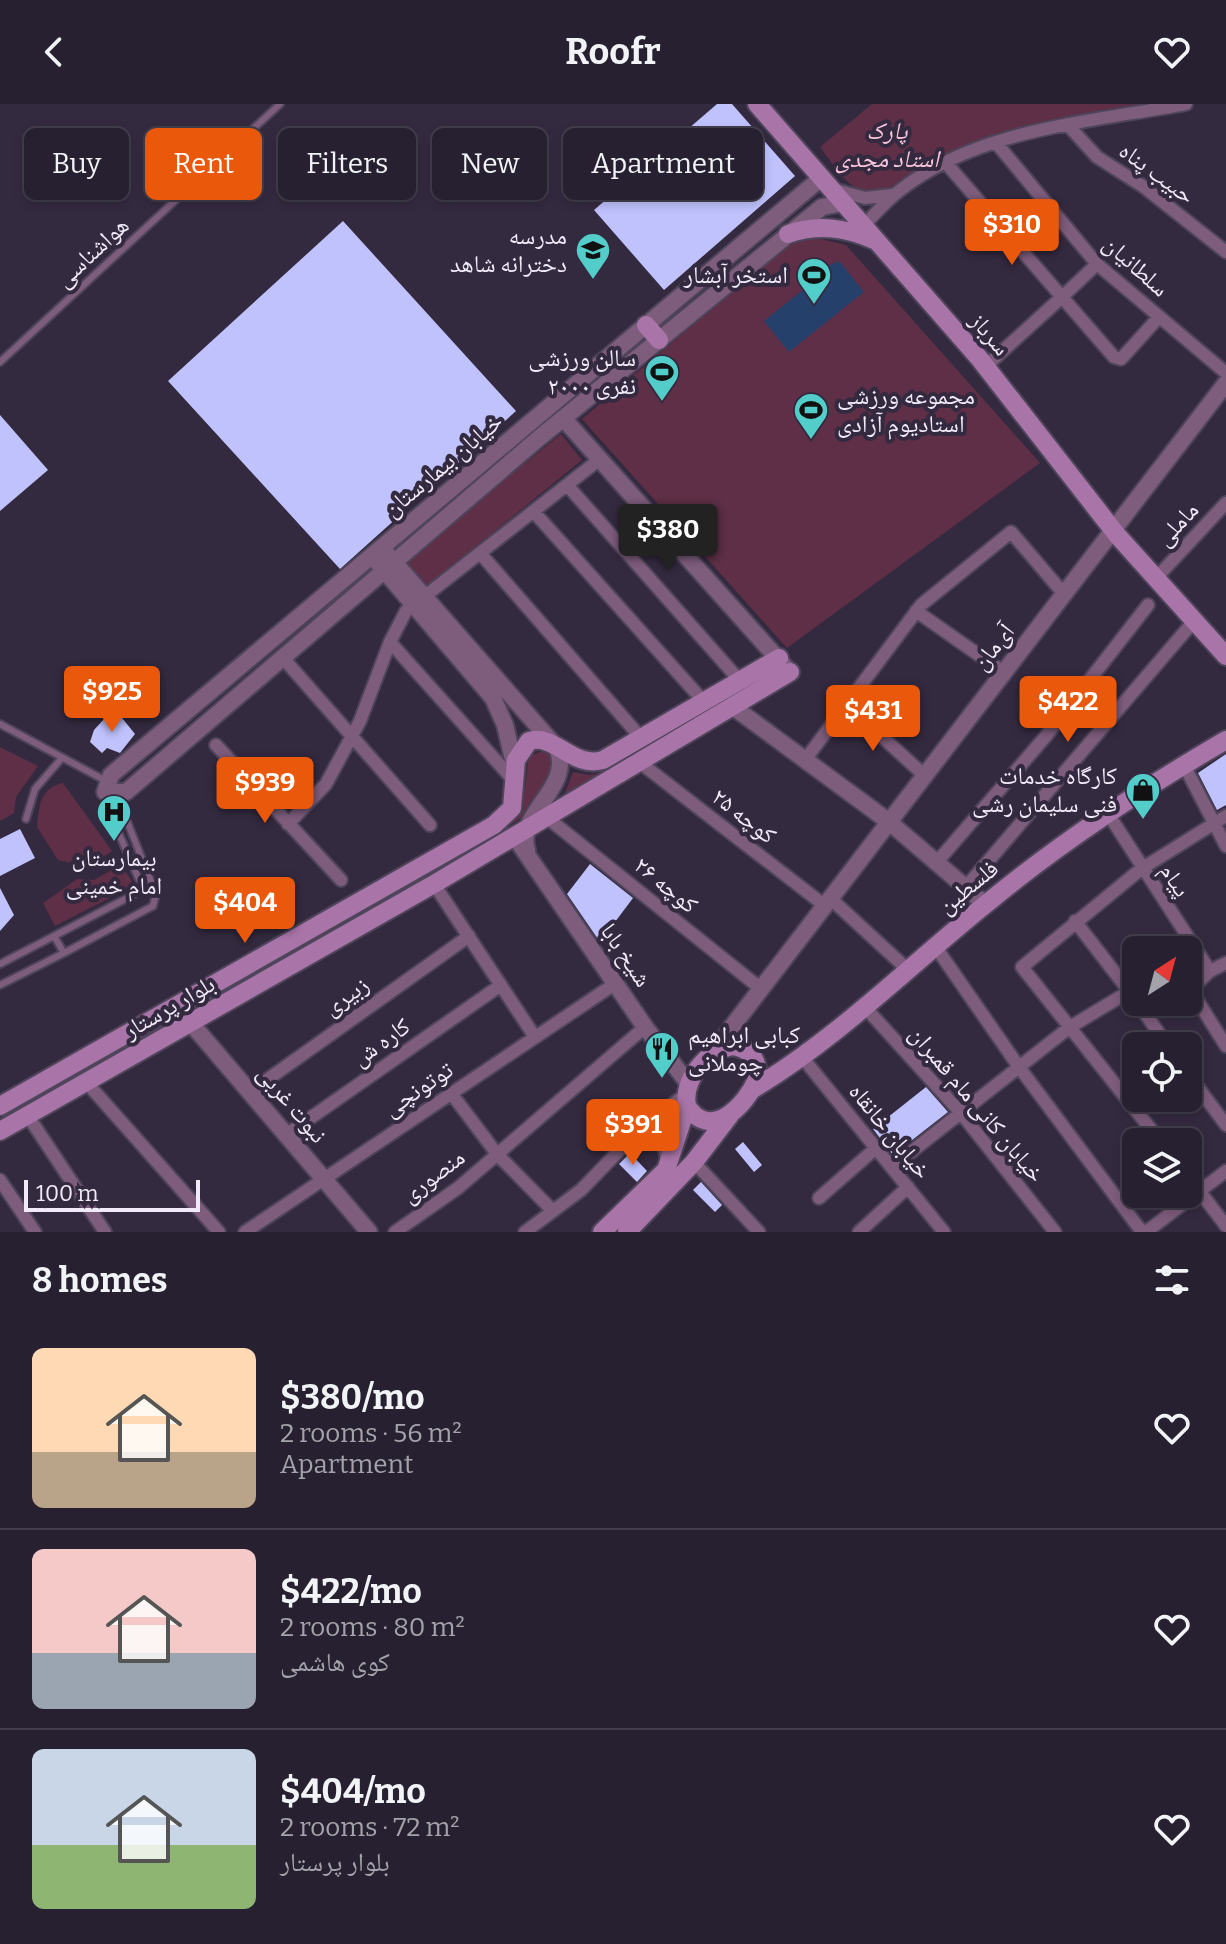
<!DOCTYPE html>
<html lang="en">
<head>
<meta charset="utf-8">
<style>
	:root { --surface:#272030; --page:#332d3c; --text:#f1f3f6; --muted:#a4a3ab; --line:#433e4c; --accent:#ea580c }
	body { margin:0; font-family:Bitter,"Noto Naskh Arabic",serif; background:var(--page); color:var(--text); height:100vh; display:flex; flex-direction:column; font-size:30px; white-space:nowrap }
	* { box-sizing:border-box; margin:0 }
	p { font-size:26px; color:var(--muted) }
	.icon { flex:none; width:44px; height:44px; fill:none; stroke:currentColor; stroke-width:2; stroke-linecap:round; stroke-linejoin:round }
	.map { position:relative; height:1128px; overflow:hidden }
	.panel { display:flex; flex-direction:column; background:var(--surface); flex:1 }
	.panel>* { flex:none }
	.guide { position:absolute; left:24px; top:24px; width:800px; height:72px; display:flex; gap:16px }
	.needle { width:52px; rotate:36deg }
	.controls { position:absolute; left:1122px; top:832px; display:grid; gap:16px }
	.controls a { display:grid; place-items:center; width:80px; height:80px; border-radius:12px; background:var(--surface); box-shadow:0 4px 12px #0003,0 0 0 2px var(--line); font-size:40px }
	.scale { position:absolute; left:24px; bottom:20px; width:176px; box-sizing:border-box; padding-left:8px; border:4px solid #f0eaf9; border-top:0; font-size:22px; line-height:28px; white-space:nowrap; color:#f0eaf9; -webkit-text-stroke:6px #342a40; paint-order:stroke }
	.price { position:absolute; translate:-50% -68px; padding:0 18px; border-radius:8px; background:var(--accent); color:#fff; font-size:26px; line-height:52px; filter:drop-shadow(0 2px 4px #0008) }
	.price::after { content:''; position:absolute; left:50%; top:48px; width:24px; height:18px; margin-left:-12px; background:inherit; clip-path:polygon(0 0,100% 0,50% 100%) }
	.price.current { background:#222; color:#fff }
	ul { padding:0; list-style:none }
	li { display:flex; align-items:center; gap:24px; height:200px; padding:0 32px }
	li+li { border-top:2px solid var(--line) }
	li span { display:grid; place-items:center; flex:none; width:224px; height:160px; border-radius:12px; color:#555 }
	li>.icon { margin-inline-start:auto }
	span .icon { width:96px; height:96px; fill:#fffc; stroke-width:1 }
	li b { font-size:34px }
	h2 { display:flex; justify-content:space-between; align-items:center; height:96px; padding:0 32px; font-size:34px }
	.tag { padding:0 28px; border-radius:12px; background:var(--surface); box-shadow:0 4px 12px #0003,0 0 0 2px var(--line); font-size:28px; line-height:72px }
	.tag.current { background:var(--accent); color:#fff }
	header { display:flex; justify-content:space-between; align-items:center; height:104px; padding:0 32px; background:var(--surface); font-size:36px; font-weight:700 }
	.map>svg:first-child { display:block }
</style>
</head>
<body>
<header><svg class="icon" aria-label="back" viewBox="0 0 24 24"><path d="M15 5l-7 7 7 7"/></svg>Roofr<svg class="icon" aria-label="heart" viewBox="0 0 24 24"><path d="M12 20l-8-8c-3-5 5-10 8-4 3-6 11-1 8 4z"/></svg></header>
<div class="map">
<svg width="1226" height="1128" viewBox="0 0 1226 1128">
	<rect width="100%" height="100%" fill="#342a40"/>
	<!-- green -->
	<path fill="#5e2f46" d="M872,0H1155C1088,11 1020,21 957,47C929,59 900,92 868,88C847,86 832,58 820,43Z
		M817,134L846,141L1040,359L787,544L582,315L788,140Z
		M561,330L582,356L424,485L401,460Z
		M0,643L38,662L16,693L14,709L0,717Z
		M543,647L550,650L555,666L526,711L495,730L512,715L523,698L529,652Z
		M573,668L589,671L606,668L564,692Z
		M63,679L112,747C92,762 82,762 58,756L37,723C39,702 40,684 63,679Z
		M121,761L132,777L129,784L55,822L43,799L77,775L94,776Z"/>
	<!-- water -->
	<path fill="#26406c" d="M839,157L864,188L789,248L764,217L819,173L820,165Z"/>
	<!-- building -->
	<path fill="#bfc2fd" d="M717,0H732L795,72L664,186L594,106Z
		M343,117L516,307L340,465L168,277Z
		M0,311L48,366L0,407Z
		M114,604L135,630L120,649L107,644L102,649L90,638L94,626Z
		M1226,650V701L1217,706L1198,669Z
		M20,725L35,754L0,772V735Z
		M590,760L633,794L600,838L567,790Z
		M0,784L14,811L0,827Z
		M926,983L948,1008L893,1051L873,1025Z
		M743,1038L762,1061L754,1068L735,1045Z
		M630,1049L647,1067L637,1078L619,1060Z
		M701,1078L722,1101L715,1108L693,1086Z"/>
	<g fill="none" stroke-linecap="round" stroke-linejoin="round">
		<!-- service casing -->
		<g stroke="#4e455a" stroke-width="10">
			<path id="service" d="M0,258L280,0
				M0,620L108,678
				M105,688V698L141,780L133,791L54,832L64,849L153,802L156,790L119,697L124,690
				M26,715L35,685L61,655
				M0,860L54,832
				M0,881L64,849"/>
		</g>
		<!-- minor casing -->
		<g stroke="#4e455a" stroke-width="16">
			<path id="minor" d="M1067,20L1097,53L1144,83L1226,148
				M997,40L1097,160L1226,269
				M946,59L1062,193L986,262
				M832,85L865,94L892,91
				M863,122C875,110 886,97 899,87C977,25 1091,18 1186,0
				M1097,160L1062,193L1114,253L1121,255L1159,213
				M567,381L741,578
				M534,408L705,599
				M480,449L600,355
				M1159,471L1226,399
				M916,507L1003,568
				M390,538L516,679
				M283,554L430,721
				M846,600L924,671
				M216,641L341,776
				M805,656L921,501L1011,428L1064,490
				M638,657L824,801
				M1184,661L1226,742
				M1107,708L1210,867
				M545,712L760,884
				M288,720L326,680L360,617L390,538L406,507L480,449L642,635
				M937,758L1046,632L1148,501
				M434,780L535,933
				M966,783L1194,517
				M830,794L907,865
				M1075,817L1136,896
				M935,842L1019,963L1142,1128
				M1188,888L1210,867L1226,859
				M1192,888L1226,942
				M1137,898L1168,942
				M864,902L961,1009L1055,1128
				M802,953L944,1128
				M1188,970L1226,1021
				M87,979L219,1128
				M250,988L469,832
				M451,989L497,1050L551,1105
				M28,1012L105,1128
				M645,1020L660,1029L667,1055
				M286,1031L501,881
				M1161,1038L1022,863L1141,765L1226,712
				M694,1058L759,1128
				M892,1063L1070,923L1130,887
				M1188,1072L1226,1122
				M0,1076L35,1128
				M819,1094L876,1044
				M245,1128L616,879
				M395,1128L458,1084L645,923
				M525,1128L581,1086L645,1020L685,991
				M859,1128L908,1083
				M1146,1128L1226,1067"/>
		</g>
		<!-- tertiary casing -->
		<g stroke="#4e455a" stroke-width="20">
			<path id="tertiary" d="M820,75L111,671L105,688H126L539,334L822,103L843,99
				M563,314L786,564
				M387,450L557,644C574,684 515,709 527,746
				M378,459L493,594L505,621L515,664
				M732,602L888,717L985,800
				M519,739L645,923L688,979
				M190,918L369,1128
				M711,950L1226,279"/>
		</g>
		<!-- secondary casing -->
		<g stroke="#4e455a" stroke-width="22">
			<path id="secondary" d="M757,0L979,254L1117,431L1226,552
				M788,130C818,120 844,123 874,136
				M646,221L659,236
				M732,942C751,944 759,957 757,975C746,1002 710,1038 687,1002C682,976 707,946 732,942Z
				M753,985C838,934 909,862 986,800C1062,737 1141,686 1226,636
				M0,1002L494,721L512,704L516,656L529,637C555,629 573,665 603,656L779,554
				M0,1027L434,780L790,568
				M602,1128L666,1066L687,1002
				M627,1128L694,1058L730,1011"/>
		</g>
		<!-- service -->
		<use href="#service" stroke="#7e5c7c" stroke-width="6"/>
		<!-- minor -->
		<use href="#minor" stroke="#7e5c7c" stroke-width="12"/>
		<!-- tertiary -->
		<use href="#tertiary" stroke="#7e5c7c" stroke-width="16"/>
		<!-- secondary -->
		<use href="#secondary" stroke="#a974a8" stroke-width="18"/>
	</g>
	<!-- icons -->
	<defs>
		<g id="school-pin" transform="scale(1.8)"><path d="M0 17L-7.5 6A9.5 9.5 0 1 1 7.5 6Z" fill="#53cdca" stroke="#342a40"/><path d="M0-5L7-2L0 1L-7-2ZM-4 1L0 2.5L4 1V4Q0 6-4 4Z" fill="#111"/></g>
		<g id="stadium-pin" transform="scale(1.8)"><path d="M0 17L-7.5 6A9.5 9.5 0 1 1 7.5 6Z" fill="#53cdca" stroke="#342a40"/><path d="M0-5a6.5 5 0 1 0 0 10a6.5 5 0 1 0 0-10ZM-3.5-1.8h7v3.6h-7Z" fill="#111"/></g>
		<g id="shop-pin" transform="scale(1.8)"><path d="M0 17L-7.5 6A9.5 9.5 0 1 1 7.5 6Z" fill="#53cdca" stroke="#342a40"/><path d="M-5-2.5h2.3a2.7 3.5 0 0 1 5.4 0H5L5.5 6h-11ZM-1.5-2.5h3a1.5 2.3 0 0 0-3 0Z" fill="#111"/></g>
		<g id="hospital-pin" transform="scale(1.8)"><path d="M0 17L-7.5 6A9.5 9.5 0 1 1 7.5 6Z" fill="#53cdca" stroke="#342a40"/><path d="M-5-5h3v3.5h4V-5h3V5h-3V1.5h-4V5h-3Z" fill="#111"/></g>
		<g id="restaurant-pin" transform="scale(1.8)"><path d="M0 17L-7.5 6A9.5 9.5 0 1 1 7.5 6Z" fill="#53cdca" stroke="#342a40"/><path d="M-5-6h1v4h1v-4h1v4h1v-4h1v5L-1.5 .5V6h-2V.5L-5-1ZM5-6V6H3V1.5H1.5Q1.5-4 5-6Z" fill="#111"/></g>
	</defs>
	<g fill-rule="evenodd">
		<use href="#school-pin" x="593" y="146"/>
		<use href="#stadium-pin" x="814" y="171"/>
		<use href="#stadium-pin" x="662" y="268"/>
		<use href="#stadium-pin" x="811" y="306"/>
		<use href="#shop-pin" x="1143" y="686"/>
		<use href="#hospital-pin" x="114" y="708"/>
		<use href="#restaurant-pin" x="662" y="945"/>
	</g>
	<g text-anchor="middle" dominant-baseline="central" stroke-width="8" stroke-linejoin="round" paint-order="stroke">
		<!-- park labels -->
		<g font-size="24" font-style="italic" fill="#fac5dc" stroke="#342a40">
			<text x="887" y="27">پارک<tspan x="887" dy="28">استاد مجدی</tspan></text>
		</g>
		<!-- street labels -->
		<g font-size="24" fill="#f0eaf9" stroke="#342a40">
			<text transform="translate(1157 69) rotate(36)">حبیب پناه</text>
			<text transform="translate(92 148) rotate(-43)">هواشناسی</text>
			<text transform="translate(1136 162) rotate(42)">سلطانیان</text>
			<text transform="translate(990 230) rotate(50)">سرباز</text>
			<text transform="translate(443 361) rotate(-40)">خیابان بیمارستان</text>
			<text transform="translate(1177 420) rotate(-47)">ماملی</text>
			<text transform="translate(993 543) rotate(-52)">آی‌مان</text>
			<text transform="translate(744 712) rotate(38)">کوچه ۲۵</text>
			<text transform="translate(1175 776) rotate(56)">پیام</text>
			<text transform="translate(666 781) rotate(39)">کوچه ۲۶</text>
			<text transform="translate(968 783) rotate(-39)">فلسطین</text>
			<text transform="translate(626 851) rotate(56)">شیخ بابا</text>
			<text transform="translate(346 892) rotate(-35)">زبیری</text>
			<text transform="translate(169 903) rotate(-30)">بلوار پرستار</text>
			<text transform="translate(381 938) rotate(-35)">کاره ش</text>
			<text transform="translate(418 985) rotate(-34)">توتونچی</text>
			<text transform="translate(292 1000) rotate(50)">نبوت غربی</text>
			<text transform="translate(977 1000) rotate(50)">خیابان کانی مام قمبران</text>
			<text transform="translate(890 1027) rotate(51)">خیابان خانقاه</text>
			<text transform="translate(433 1072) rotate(-37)">منصوری</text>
		</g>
		<!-- poi labels -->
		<g font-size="24" fill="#f0eaf9" stroke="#342a40" text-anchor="end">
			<text x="567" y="132">مدرسه<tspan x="567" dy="28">دخترانه شاهد</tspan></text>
			<text x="788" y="171">استخر آبشار</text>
			<text x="636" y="254">سالن ورزشی<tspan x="636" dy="28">۲۰۰۰ نفری</tspan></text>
			<text x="837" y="292" text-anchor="start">مجموعه ورزشی<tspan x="837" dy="28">استادیوم آزادی</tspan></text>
			<text x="1117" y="672">کارگاه خدمات<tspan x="1117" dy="28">فنی سلیمان رشی</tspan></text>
			<text x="114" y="754" text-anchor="middle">بیمارستان<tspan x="114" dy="28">امام خمینی</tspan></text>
			<text x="688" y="931" text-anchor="start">کبابی ابراهیم<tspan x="688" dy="28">چوملانی</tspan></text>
		</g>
	</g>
</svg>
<div class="controls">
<a><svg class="needle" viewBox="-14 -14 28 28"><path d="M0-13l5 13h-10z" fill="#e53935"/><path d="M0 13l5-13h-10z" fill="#a4a3ab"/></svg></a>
<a><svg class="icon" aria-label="locate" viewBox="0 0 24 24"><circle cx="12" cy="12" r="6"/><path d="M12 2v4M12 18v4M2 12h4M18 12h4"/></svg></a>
<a><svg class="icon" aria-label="layers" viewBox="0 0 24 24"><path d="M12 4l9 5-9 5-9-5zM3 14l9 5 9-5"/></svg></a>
</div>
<div class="scale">100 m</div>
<b class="price" style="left:1012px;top:163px">$310</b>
<b class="price current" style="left:668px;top:468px">$380</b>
<b class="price" style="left:112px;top:630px">$925</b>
<b class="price" style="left:1068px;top:640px">$422</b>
<b class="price" style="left:873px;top:649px">$431</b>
<b class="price" style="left:265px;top:721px">$939</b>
<b class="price" style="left:245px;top:841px">$404</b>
<b class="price" style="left:633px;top:1063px">$391</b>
<div class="guide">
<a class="tag">Buy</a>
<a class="tag current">Rent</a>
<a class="tag">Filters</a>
<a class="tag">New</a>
<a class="tag">Apartment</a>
</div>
</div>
<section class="panel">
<h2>8 homes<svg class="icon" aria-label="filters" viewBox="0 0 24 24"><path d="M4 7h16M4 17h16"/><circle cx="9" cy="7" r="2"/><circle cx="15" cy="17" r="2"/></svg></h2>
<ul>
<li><span style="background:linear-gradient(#ffd9b3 65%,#b9a48a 0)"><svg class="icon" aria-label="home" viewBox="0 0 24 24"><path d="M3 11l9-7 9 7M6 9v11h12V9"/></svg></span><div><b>$380/mo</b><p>2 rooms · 56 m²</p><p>Apartment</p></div><svg class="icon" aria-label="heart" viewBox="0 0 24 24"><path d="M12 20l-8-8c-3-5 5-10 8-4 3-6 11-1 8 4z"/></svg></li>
<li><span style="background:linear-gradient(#f6c9c9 65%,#9aa5b1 0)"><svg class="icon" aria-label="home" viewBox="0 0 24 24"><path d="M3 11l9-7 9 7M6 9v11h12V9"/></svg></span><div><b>$422/mo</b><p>2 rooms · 80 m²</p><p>کوی هاشمی</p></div><svg class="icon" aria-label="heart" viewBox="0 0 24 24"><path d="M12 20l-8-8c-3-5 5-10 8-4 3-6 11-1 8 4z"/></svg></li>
<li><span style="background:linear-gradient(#c9d6e8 60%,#8fb573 0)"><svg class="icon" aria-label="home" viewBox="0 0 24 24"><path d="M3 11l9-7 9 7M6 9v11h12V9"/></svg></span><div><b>$404/mo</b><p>2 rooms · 72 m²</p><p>بلوار پرستار</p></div><svg class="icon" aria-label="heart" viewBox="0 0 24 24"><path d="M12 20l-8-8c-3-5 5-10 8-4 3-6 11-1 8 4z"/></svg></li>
</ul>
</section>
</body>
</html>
